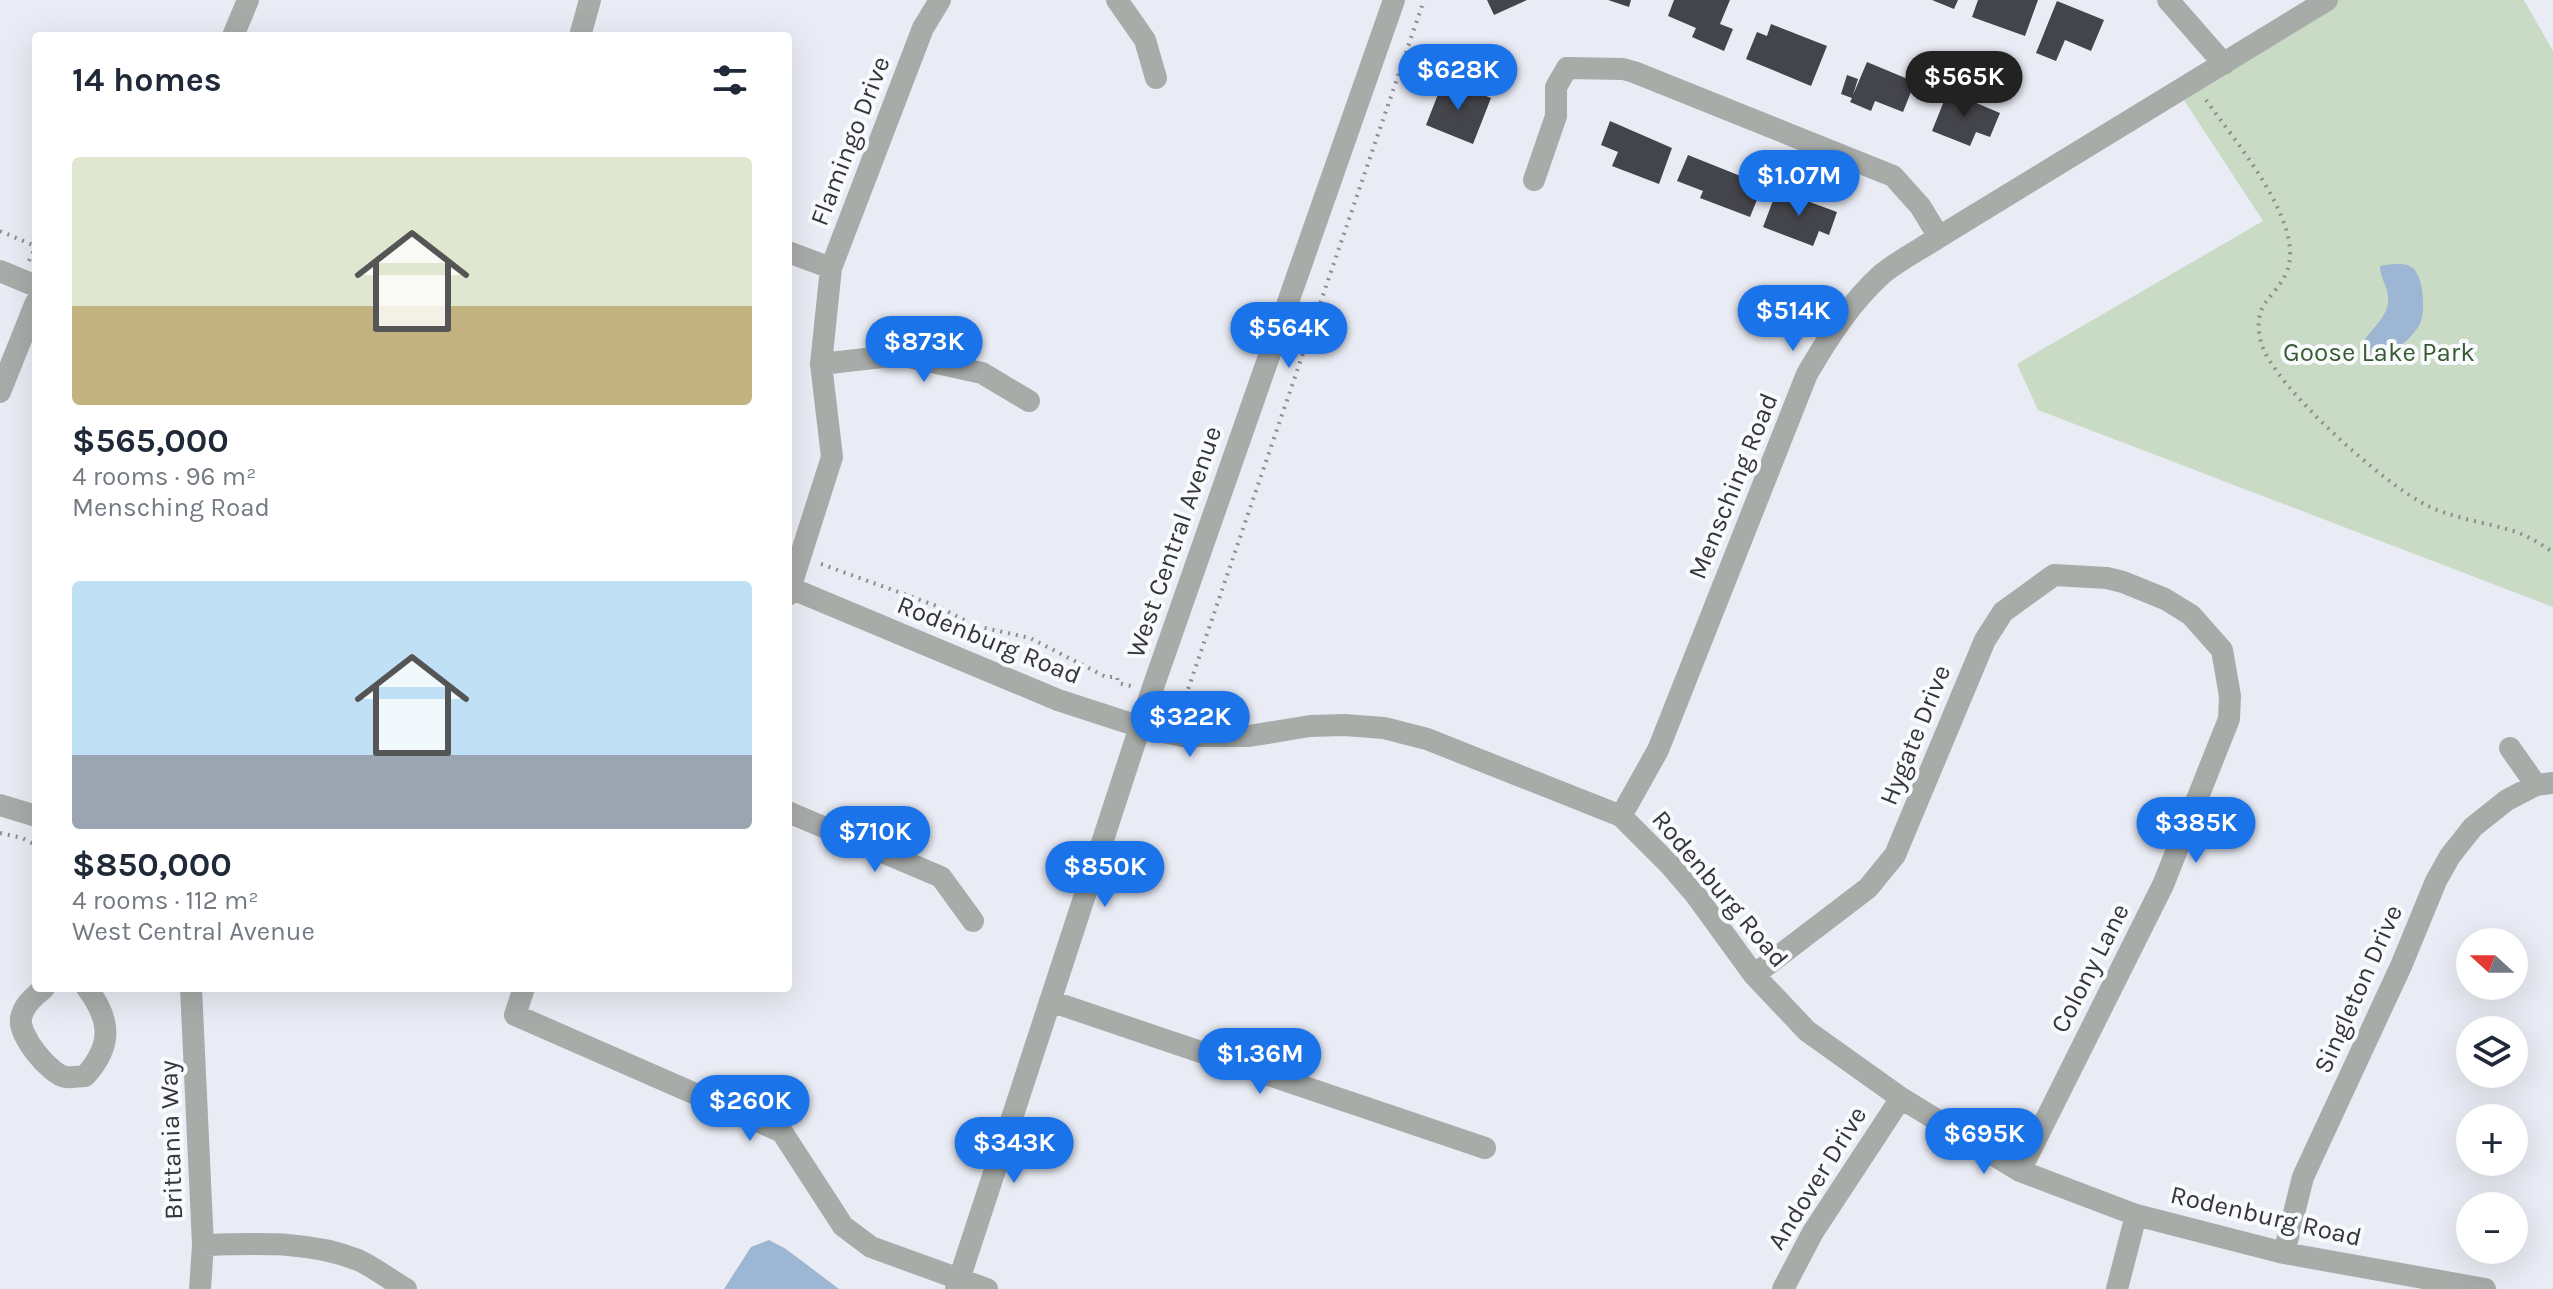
<!DOCTYPE html>
<html lang="en">
<head>
<meta charset="utf-8">
<style>
	:root { --surface:#fff; --page:#f2f2f3; --text:#1f2937; --muted:#747a83; --accent:#1a73e8 }
	body { margin:0; font-family:Karla,sans-serif; background:var(--page); color:var(--text); height:100vh; display:flex; flex-direction:column; font-size:30px; white-space:nowrap }
	* { box-sizing:border-box; margin:0 }
	p { font-size:26px; color:var(--muted) }
	.icon { flex:none; width:44px; height:44px; fill:none; stroke:currentColor; stroke-width:2; stroke-linecap:round; stroke-linejoin:round }
	.map { position:relative; flex:1; overflow:hidden }
	.panel { position:absolute; left:32px; top:32px; width:760px; height:960px; display:flex; flex-direction:column; background:var(--surface); border-radius:8px; box-shadow:0 8px 32px #0002 }
	.panel>* { flex:none }
	.needle { width:52px; rotate:291deg }
	.fabs { position:absolute; left:2456px; top:928px; display:grid; gap:16px }
	.fabs a { display:grid; place-items:center; width:72px; height:72px; border-radius:50%; background:var(--surface); box-shadow:0 8px 32px #0002; font-size:40px }
	.price { position:absolute; translate:-50% -68px; padding:0 18px; border-radius:28px; background:var(--accent); color:#fff; font-size:26px; line-height:52px; filter:drop-shadow(0 2px 4px #0008) }
	.price::after { content:''; position:absolute; left:50%; top:48px; width:24px; height:18px; margin-left:-12px; background:inherit; clip-path:polygon(0 0,100% 0,50% 100%) }
	.price.on { background:#222; color:#fff }
	ul { padding:0; list-style:none }
	li { display:grid; align-content:center; gap:16px; height:424px; padding:0 40px }
	li span { display:grid; place-items:center; height:248px; border-radius:8px; color:#555 }
	li>.icon { margin-inline-start:auto }
	span .icon { width:144px; height:144px; fill:#fffc; stroke-width:1 }
	li b { font-size:34px }
	h2 { display:flex; justify-content:space-between; align-items:center; height:96px; padding:0 40px; font-size:34px }
	.map>svg:first-child { display:block }
</style>
</head>
<body>
<div class="map">
<svg width="2553" height="1289" viewBox="0 0 2553 1289">
	<rect width="100%" height="100%" fill="#eaecf5"/>
	<!-- green -->
	<path fill="#c9dac5" d="M2327,0H2524L2553,51V607L2038,410L2017,364L2263,221L2178,91Z"/>
	<!-- water -->
	<path fill="#9db6d3" d="M2393,264C2398,264 2406,263 2411,267C2424,274 2425,309 2421,321C2418,330 2407,341 2400,346C2389,354 2377,356 2363,357L2360,351C2362,335 2385,323 2388,303C2390,289 2380,279 2380,266Z
		M769,1240L786,1249L839,1289H724L751,1247Z"/>
	<!-- building -->
	<path fill="#44444b" d="M1487,0H1527L1494,15Z
		M1608,0H1631L1629,7Z
		M1674,0H1730L1720,24L1733,29L1724,51L1692,37L1696,28L1668,16Z
		M1932,0H1958L1954,9Z
		M1978,0H2038L2025,36L1972,17Z
		M2057,1L2104,20L2091,51L2065,40L2056,61L2036,53Z
		M1771,24L1827,46L1811,86L1746,59L1757,32L1767,36Z
		M1867,62L1915,82L1903,112L1875,101L1871,111L1850,102L1852,98L1841,94L1847,75L1858,79L1853,95Z
		M1444,79L1491,98L1473,144L1426,125Z
		M1948,91L2000,113L1990,137L1976,132L1970,146L1932,131Z
		M1610,121L1672,148L1659,184L1612,166L1618,152L1601,145Z
		M1688,155L1763,185L1750,217L1700,198L1703,191L1677,181Z
		M1777,190L1837,212L1829,235L1819,231L1813,246L1763,227Z"/>
	<g fill="none" stroke-linecap="round" stroke-linejoin="round">
		<!-- path -->
		<path stroke="#8c8d93" stroke-width="4" stroke-dasharray="2 6" stroke-linecap="butt" d="M2206,100C2233,139 2306,223 2287,271C2276,299 2251,301 2261,342C2271,384 2387,487 2428,506C2453,518 2483,522 2510,530C2525,534 2539,543 2553,552
			M0,231L35,246
			M29,261L36,246
			M821,564L937,606L976,626L1030,638L1106,677H1117L1118,683L1131,686
			M1183,704L1424,0
			M0,833L22,838L36,845"/>
		<!-- minor -->
		<path stroke="#a8aca9" stroke-width="22" d="M1117,0L1145,40L1156,78
			M2168,0L2224,64
			M233,36L248,0
			M580,36L590,0
			M1534,180L1556,116V87L1567,68L1623,69L1634,72L1893,176L1920,206L1939,237
			M788,252L831,268
			M0,271L36,286
			M821,364L900,355L982,373L1029,401
			M0,392L36,302
			M788,587L1058,700L1141,727L1182,736H1249L1310,726L1344,725L1384,728L1427,739L1621,816L1670,865L1695,894L1754,975L1807,1031L1901,1098L2020,1171L2136,1215L2284,1253L2485,1289
			M788,595L832,457L821,364L831,268L923,28L940,0
			M2510,748L2536,785
			M0,805L36,816
			M788,812L941,877L973,921
			M1621,816L1658,750L1807,374C1828,338 1851,302 1882,274C1899,260 1921,249 1939,237L2327,0
			M1754,975L1868,888L1895,855L1985,640L2003,612L2054,575L2107,578L2123,582L2165,599L2191,615L2222,650L2230,696L2229,719L2163,885L2020,1171
			M44,988C34,997 24,1004 21,1018C18,1035 49,1074 66,1077C71,1078 79,1076 85,1076C113,1045 111,1020 87,988
			M191,988L203,1245L200,1289
			M524,988L515,1015L782,1132L843,1226L871,1247L987,1289
			M1050,1001L1485,1148
			M203,1245C255,1244 309,1240 358,1260C374,1267 390,1280 406,1289
			M2284,1253L2303,1177L2401,966L2436,881L2450,856L2473,827L2507,800L2536,785L2553,783
			M956,1289L1152,690L1394,0
			M1783,1289L1813,1232L1901,1098
			M2117,1289L2136,1215"/>
	</g>
	<g text-anchor="middle" dominant-baseline="central" stroke-width="8" stroke-linejoin="round" paint-order="stroke">
		<!-- street labels -->
		<g font-size="26" fill="#353639" stroke="#f9fafd">
			<text transform="translate(850 141) rotate(-69)">Flamingo Drive</text>
			<text transform="translate(1733 486) rotate(-68)">Mensching Road</text>
			<text transform="translate(1174 542) rotate(-71)">West Central Avenue</text>
			<text transform="translate(989 640) rotate(22)">Rodenburg Road</text>
			<text transform="translate(1915 735) rotate(-68)">Hygate Drive</text>
			<text transform="translate(1720 889) rotate(50)">Rodenburg Road</text>
			<text transform="translate(2090 968) rotate(-63)">Colony Lane</text>
			<text transform="translate(2358 989) rotate(-66)">Singleton Drive</text>
			<text transform="translate(171 1140) rotate(-92)">Brittania Way</text>
			<text transform="translate(1817 1178) rotate(-58)">Andover Drive</text>
			<text transform="translate(2266 1216) rotate(13)">Rodenburg Road</text>
		</g>
		<!-- park labels -->
		<g font-size="26" fill="#375b30" stroke="#f9fafd">
			<text x="2379" y="352">Goose Lake Park</text>
		</g>
	</g>
</svg>
<div class="fabs">
<a><svg class="needle" viewBox="-14 -14 28 28"><path d="M0-13l5 13h-10z" fill="#e53935"/><path d="M0 13l5-13h-10z" fill="#747a83"/></svg></a>
<a><svg class="icon" aria-label="layers" viewBox="0 0 24 24"><path d="M12 4l9 5-9 5-9-5zM3 14l9 5 9-5"/></svg></a>
<a>+</a>
<a>−</a>
</div>
<b class="price" style="left:1458px;top:112px">$628K</b>
<b class="price on" style="left:1964px;top:119px">$565K</b>
<b class="price" style="left:1799px;top:218px">$1.07M</b>
<b class="price" style="left:1793px;top:353px">$514K</b>
<b class="price" style="left:1289px;top:370px">$564K</b>
<b class="price" style="left:924px;top:384px">$873K</b>
<b class="price" style="left:1190px;top:759px">$322K</b>
<b class="price" style="left:2196px;top:865px">$385K</b>
<b class="price" style="left:875px;top:874px">$710K</b>
<b class="price" style="left:1105px;top:909px">$850K</b>
<b class="price" style="left:1260px;top:1096px">$1.36M</b>
<b class="price" style="left:750px;top:1143px">$260K</b>
<b class="price" style="left:1984px;top:1176px">$695K</b>
<b class="price" style="left:1014px;top:1185px">$343K</b>
<section class="panel">
<h2>14 homes<svg class="icon" aria-label="filters" viewBox="0 0 24 24"><path d="M4 7h16M4 17h16"/><circle cx="9" cy="7" r="2"/><circle cx="15" cy="17" r="2"/></svg></h2>
<ul>
<li><span style="background:linear-gradient(#dfe7d0 60%,#c2b280 0)"><svg class="icon" aria-label="home" viewBox="0 0 24 24"><path d="M3 11l9-7 9 7M6 9v11h12V9"/></svg></span><div><b>$565,000</b><p>4 rooms · 96 m²</p><p>Mensching Road</p></div></li>
<li><span style="background:linear-gradient(#bfe0f5 70%,#9aa5b1 0)"><svg class="icon" aria-label="home" viewBox="0 0 24 24"><path d="M3 11l9-7 9 7M6 9v11h12V9"/></svg></span><div><b>$850,000</b><p>4 rooms · 112 m²</p><p>West Central Avenue</p></div></li>
</ul>
</section>
</div>
</body>
</html>
